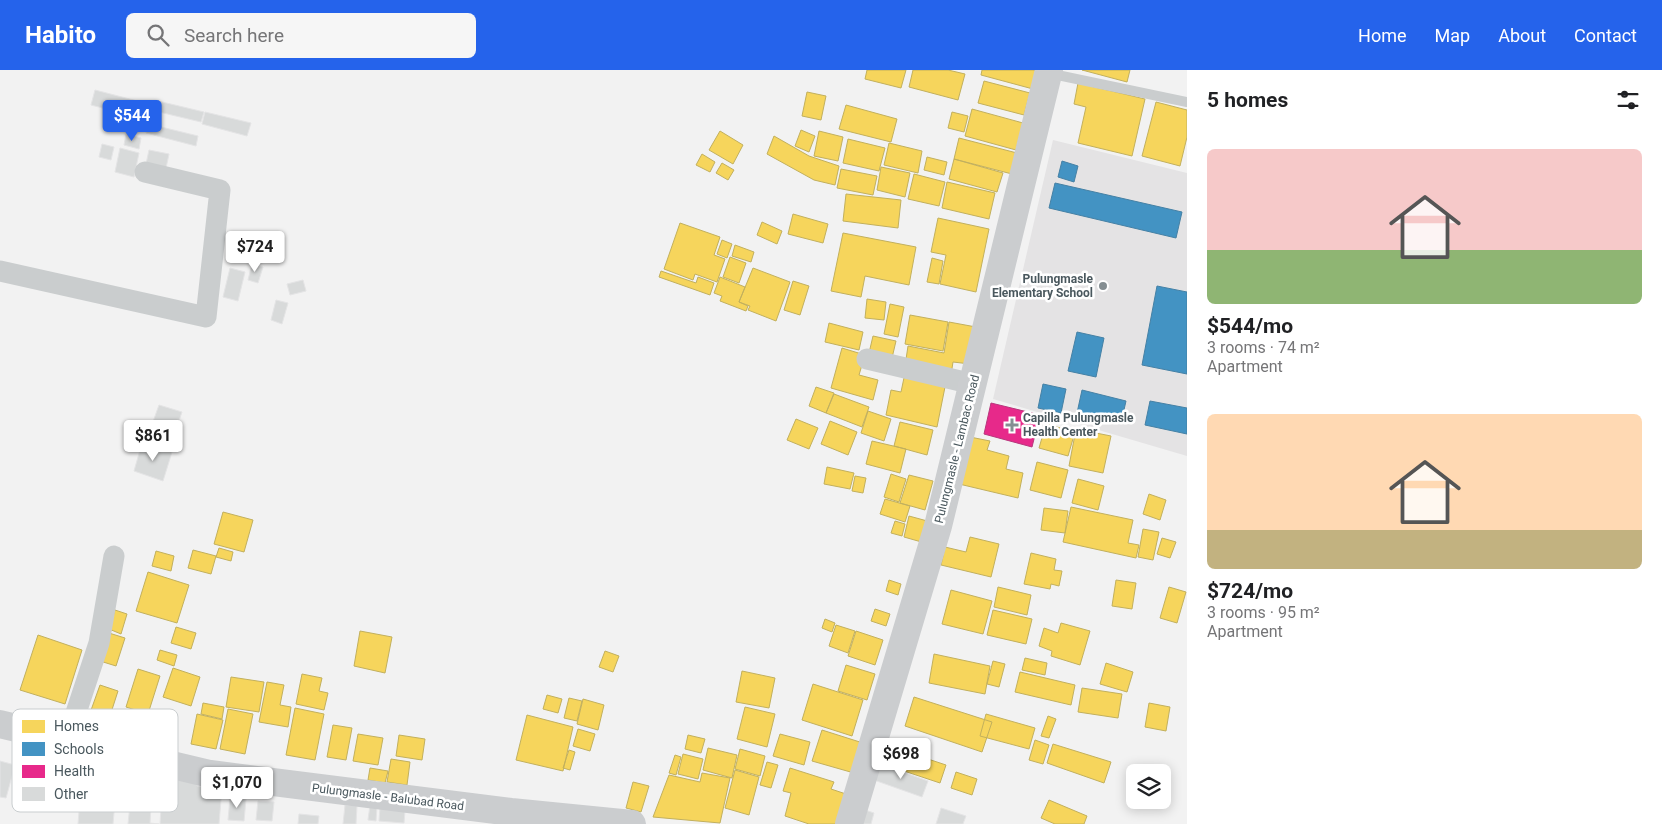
<!DOCTYPE html>
<html lang="en">
<head>
<meta charset="utf-8">
<style>
	:root { --surface:#fff; --page:#f6f6f6; --text:#202124; --muted:#757577; --accent:#2563eb }
	body { margin:0; font-family:Roboto,sans-serif; background:var(--page); color:var(--text); height:100vh; display:flex; flex-direction:column; font-size:19px; white-space:nowrap }
	* { box-sizing:border-box; margin:0 }
	p { font-size:16px; color:var(--muted) }
	.icon { flex:none; width:28px; height:28px; fill:none; stroke:currentColor; stroke-width:2; stroke-linecap:round; stroke-linejoin:round }
	.map { position:relative; flex:1; overflow:hidden }
	.side { display:flex; flex-direction:column; background:var(--surface); width:475px }
	.side>* { flex:none }
	.fabs { position:absolute; left:1126px; top:694px; display:grid; gap:10px }
	.fabs a { display:grid; place-items:center; width:45px; height:45px; border-radius:8px; background:var(--surface); box-shadow:0 2px 12px #0003; font-size:25px }
	.price { position:absolute; translate:-50% -42px; padding:0 11px; border-radius:5px; background:#fff; color:#222; font-size:16px; line-height:32px; filter:drop-shadow(0 1px 2px #0008) }
	.price::after { content:''; position:absolute; left:50%; top:30px; width:15px; height:11px; margin-left:-8px; background:inherit; clip-path:polygon(0 0,100% 0,50% 100%) }
	.price.on { background:var(--accent); color:#fff }
	ul { padding:0; list-style:none }
	li { display:grid; align-content:center; gap:10px; height:265px; padding:0 20px }
	li span { display:grid; place-items:center; height:155px; border-radius:8px; color:#555 }
	li>.icon { margin-inline-start:auto }
	span .icon { width:90px; height:90px; fill:#fffc; stroke-width:1 }
	li b { font-size:21px }
	h2 { display:flex; justify-content:space-between; align-items:center; height:60px; padding:0 20px; font-size:21px }
	header { display:flex; align-items:center; gap:30px; box-sizing:border-box; height:70px; padding:0 25px; background:var(--accent); color:#fff }
	header strong { font-size:24px }
	nav { display:flex; gap:28px; margin-inline-start:auto; font-size:18px }
	.search { width:350px; height:45px; background:var(--page); display:flex; align-items:center; gap:12px; box-sizing:border-box; padding:0 18px; border-radius:8px; color:var(--muted); font-size:19px }
	main { display:flex; flex:1; min-height:0 }
	.map>svg:first-child { display:block }
</style>
</head>
<body>
<header>
<strong>Habito</strong>
<div class="search"><svg class="icon" aria-label="search" viewBox="0 0 24 24"><circle cx="10" cy="10" r="6"/><path d="M15 15l6 6"/></svg>Search here</div>
<nav><a>Home</a><a>Map</a><a>About</a><a>Contact</a></nav>
</header>
<main>
<div class="map">
<svg width="1187" height="754" viewBox="0 0 1187 754">
	<rect width="100%" height="100%" fill="#f2f2f2"/>
	<!-- education -->
	<path fill="#e4e3e4" d="M1053,70L1187,103V386L993,329Z"/>
	<!-- homes -->
	<path fill="#f6d55c" stroke="#c2b05d" d="M867,0H906L901,18L865,9Z
		M913,0H948L965,4L958,30L909,17Z
		M982,0H1033L1037,1L1033,19L981,5Z
		M1082,0H1130L1127,12Z
		M984,11L1030,23L1024,45L978,33Z
		M1078,13L1145,29L1132,86L1078,73L1086,37L1074,34Z
		M807,22L826,26L821,50L802,46Z
		M1156,32L1187,40V67L1180,96L1142,86Z
		M846,35L897,49L891,72L839,59Z
		M972,39L1023,53L1016,80L965,66Z
		M952,42L968,46L964,62L948,58Z
		M801,60L815,66L809,82L795,76Z
		M720,61L743,75L733,94L709,80Z
		M819,61L843,67L838,91L814,86Z
		M774,66L809,86L839,96L835,115L814,110L767,84Z
		M959,68L1017,83L1012,104L954,89Z
		M848,69L885,78L879,101L843,93Z
		M889,73L922,81L918,103L884,95Z
		M702,84L715,92L710,102L696,95Z
		M927,87L947,92L944,105L924,100Z
		M954,89L1003,103L997,122L949,109Z
		M722,93L734,100L728,110L716,103Z
		M881,97L910,103L905,127L877,120Z
		M841,99L877,106L873,125L837,118Z
		M914,104L945,112L939,136L908,129Z
		M947,112L995,123L989,149L942,138Z
		M846,124L901,130L898,158L843,151Z
		M793,144L828,154L823,173L788,164Z
		M938,148L989,159L976,222L940,214L946,185L931,182Z
		M762,152L782,161L777,174L757,165Z
		M680,153L720,167L714,185L725,189L717,212L695,204L693,210L664,199Z
		M843,163L916,177L909,215L865,206L861,227L831,221Z
		M722,170L732,174L727,188L717,184Z
		M735,175L754,182L751,192L732,186Z
		M730,187L746,193L739,213L723,207Z
		M932,188L943,191L939,214L927,212Z
		M753,198L790,212L776,251L748,240L750,236L739,232Z
		M661,201L696,213L698,207L714,213L710,225L659,207Z
		M720,207L745,217L739,232L748,236L746,241L720,231L722,226L714,223Z
		M793,211L809,216L800,245L784,240Z
		M867,229L886,232L884,250L865,248Z
		M890,234L904,237L898,267L884,264Z
		M910,245L948,252L943,281L905,274Z
		M949,252L976,257L970,294L953,292L951,305L905,296L908,276L944,283Z
		M829,253L863,262L859,280L825,272Z
		M873,266L896,271L892,288L869,283Z
		M842,278L865,285L859,305L878,310L873,330L831,318Z
		M905,303L946,312L937,357L886,345L891,320L901,322Z
		M816,317L834,323L826,343L809,336Z
		M834,324L869,337L862,357L826,343Z
		M868,341L891,349L884,371L861,363Z
		M796,349L818,358L809,379L787,370Z
		M830,351L857,362L848,385L821,374Z
		M900,352L933,360L927,385L894,376Z
		M1046,354L1075,362L1068,386L1039,378Z
		M1076,359L1111,366L1103,403L1069,396Z
		M970,367L990,371L987,380L1009,386L1006,399L1023,403L1018,428L959,414Z
		M872,371L906,379L900,403L866,394Z
		M1037,392L1068,400L1061,428L1030,420Z
		M827,397L854,403L850,419L824,414Z
		M891,404L906,409L899,432L884,427Z
		M909,405L933,411L925,440L900,433Z
		M855,406L866,408L863,423L852,421Z
		M1078,409L1104,416L1098,440L1072,433Z
		M1149,424L1166,430L1160,450L1143,444Z
		M885,429L910,436L905,452L880,444Z
		M1071,437L1133,450L1128,473L1139,475L1136,488L1063,472Z
		M1044,438L1068,441L1065,463L1041,460Z
		M223,442L253,450L244,482L214,474Z
		M909,446L931,452L925,473L904,467Z
		M895,451L905,454L902,466L891,463Z
		M1143,459L1159,462L1153,490L1138,487Z
		M970,467L999,474L991,507L941,495L945,477L966,482Z
		M1162,468L1176,472L1170,488L1157,484Z
		M219,478L233,482L231,491L216,487Z
		M193,480L216,486L211,504L188,498Z
		M156,481L174,486L171,501L152,496Z
		M1031,483L1056,489L1054,500L1062,501L1059,516L1051,514L1050,519L1024,514Z
		M148,502L189,515L177,553L136,541Z
		M889,510L901,514L898,525L886,521Z
		M1116,510L1136,513L1132,539L1112,536Z
		M998,517L1031,525L1027,545L994,537Z
		M1169,517L1186,522L1177,553L1160,548Z
		M951,520L992,531L983,564L942,554Z
		M875,539L890,544L886,556L871,551Z
		M115,540L127,544L121,564L109,559Z
		M993,540L1032,549L1026,574L987,565Z
		M825,549L835,553L832,562L822,558Z
		M1061,553L1090,561L1080,595L1051,586L1052,581L1039,576L1044,558L1058,563Z
		M836,555L855,561L848,583L829,576Z
		M176,557L196,563L191,579L171,573Z
		M360,561L392,567L385,603L354,596Z
		M856,561L883,570L875,595L848,586Z
		M109,563L125,568L116,596L100,591Z
		M38,565L82,580L65,634L20,620Z
		M160,580L177,585L174,596L157,590Z
		M605,581L619,586L613,602L599,597Z
		M934,584L990,596L985,624L929,613Z
		M1025,588L1047,593L1045,605L1022,600Z
		M993,591L1005,594L999,617L987,614Z
		M1106,593L1133,602L1127,622L1100,614Z
		M846,595L875,604L867,630L838,621Z
		M173,598L200,607L191,636L163,627Z
		M138,599L160,606L148,644L126,637Z
		M742,601L775,608L769,638L736,632Z
		M1020,602L1075,615L1071,635L1015,622Z
		M302,604L322,608L319,621L328,623L324,640L296,634Z
		M231,607L264,612L259,642L226,637Z
		M267,612L284,615L280,635L291,637L288,657L259,652Z
		M813,614L863,630L852,666L802,650Z
		M100,615L118,621L109,649L90,643Z
		M1082,618L1122,624L1118,648L1078,642Z
		M547,625L562,629L558,643L543,639Z
		M914,627L992,652L982,682L905,656Z
		M569,628L582,631L577,651L564,648Z
		M583,629L604,635L598,660L577,654Z
		M203,633L224,637L222,649L201,644Z
		M1149,633L1170,637L1166,661L1145,657Z
		M745,637L775,644L767,677L737,669Z
		M295,638L324,644L315,690L286,685Z
		M228,639L253,644L245,684L220,679Z
		M197,644L223,650L216,679L191,674Z
		M986,644L1035,658L1029,679L980,666Z
		M527,645L573,657L563,701L516,690Z
		M1048,646L1056,649L1049,668L1041,666Z
		M333,655L352,658L346,690L327,687Z
		M578,659L595,664L590,681L573,676Z
		M822,660L863,673L854,703L812,691Z
		M358,664L383,668L378,695L353,691Z
		M780,664L810,672L804,695L773,686Z
		M399,665L425,669L422,690L396,686Z
		M688,665L705,669L701,683L685,679Z
		M1035,670L1049,675L1043,694L1029,690Z
		M1053,674L1111,692L1104,713L1047,693Z
		M886,675L946,695L940,713L880,693Z
		M708,678L737,685L732,708L703,700Z
		M740,679L765,686L760,706L735,699Z
		M569,680L575,682L570,700L563,698Z
		M683,684L703,689L698,709L678,704Z
		M675,685L681,687L676,705L669,703Z
		M391,689L410,692L407,715L387,712Z
		M767,692L778,695L771,718L760,715Z
		M370,698L388,701L385,713L368,710Z
		M790,698L834,712L831,719L846,724L836,754H809L785,746L791,723L783,721Z
		M735,700L759,707L749,745L725,738Z
		M956,702L977,709L972,725L951,718Z
		M702,703L730,708L720,753L653,747L669,705L700,712Z
		M633,712L649,716L641,742L626,738Z
		M1049,730L1087,746L1084,754H1055L1041,748Z"/>
	<!-- schools -->
	<path fill="#4393c3" stroke="#4581a5" d="M1062,91L1078,96L1074,112L1058,107Z
		M1055,113L1182,142L1176,168L1049,138Z
		M1157,216L1187,222V304L1142,295Z
		M1077,262L1104,268L1096,307L1068,301Z
		M1043,314L1066,319L1061,343L1038,338Z
		M1082,320L1126,331L1121,353L1077,343Z
		M1150,331L1187,338V364L1145,355Z"/>
	<!-- health -->
	<path fill="#e7298a" stroke="#b8377d" d="M991,333L1040,345L1032,377L984,364Z"/>
	<!-- building -->
	<path fill="#d8dada" stroke="#e4e4e5" d="M95,20L145,33L141,48L91,35Z
		M158,31L204,42L201,52L155,41Z
		M205,42L251,53L247,66L202,54Z
		M149,54L198,66L196,76L146,63Z
		M126,64L141,68L139,79L124,75Z
		M102,74L114,77L111,90L99,87Z
		M120,78L139,83L134,107L115,102Z
		M149,80L169,84L166,98L146,94Z
		M252,194L263,197L258,213L248,210Z
		M230,198L245,202L238,231L223,227Z
		M303,210L306,221L290,225L287,214Z
		M276,230L288,233L282,254L271,250Z
		M159,335L182,342L173,368L150,360Z
		M142,373L172,382L163,411L134,401Z
		M0,691L15,695L6,728L0,727Z
		M880,694L928,711L922,727L874,710Z
		M168,704L198,706L197,716L222,718L219,754H160L161,737H165Z
		M80,728L115,732L113,754H78Z
		M230,728L246,729L244,751L228,750Z
		M258,731L274,732L272,751L256,750Z
		M130,734L151,736L150,753L159,754H128Z
		M345,735L357,736L356,754H343Z
		M370,735L377,736L376,751L368,750Z
		M380,738L405,740L404,753L379,751Z
		M941,738L966,746L963,754H936Z
		M862,739L874,743L871,754H858Z
		M299,744L319,746L318,754H298Z"/>
	<g fill="none" stroke-linecap="round" stroke-linejoin="round">
		<!-- lane -->
		<path stroke="#cacdce" stroke-width="10" d="M1048,3L1187,32"/>
		<!-- street -->
		<path stroke="#cacdce" stroke-width="21" d="M0,201L206,247L220,120L145,102
			M867,289L973,314
			M67,670L99,573L114,486"/>
		<!-- secondary -->
		<path stroke="#cbcdcf" stroke-width="28" d="M0,654L210,704L511,742L632,754
			M849,754L938,456L1049,0"/>
	</g>
	<!-- markers -->
	<g fill="#858e92" stroke="#fff" stroke-width="2">
		<circle cx="1103" cy="216" r="5"/>
		<path d="M1009.5 347.5h5v5h5v5h-5v5h-5v-5h-5v-5h5z"/>
	</g>
	<g text-anchor="middle" dominant-baseline="central" stroke-width="5" stroke-linejoin="round" paint-order="stroke">
		<!-- poi labels -->
		<g font-size="12" font-weight="bold" fill="#4a585e" stroke="#fff" text-anchor="end">
			<text x="1093" y="209">Pulungmasle<tspan x="1093" dy="14">Elementary School</tspan></text>
			<text x="1023" y="348" text-anchor="start">Capilla Pulungmasle<tspan x="1023" dy="14">Health Center</tspan></text>
		</g>
		<!-- street labels -->
		<g font-size="12" fill="#4a585e" stroke="#fff">
			<text transform="translate(957 379) rotate(-76)">Pulungmasle - Lambac Road</text>
			<text transform="translate(388 727) rotate(7)">Pulungmasle - Balubad Road</text>
		</g>
	</g>
	<!-- legend -->
	<rect x="12" y="639" width="166" height="103" rx="8" fill="#fff" stroke="#c9cdcf" stroke-width="1"/>
	<rect x="22" y="650" width="23" height="13" fill="#f6d55c"/>
	<rect x="22" y="672" width="23" height="14" fill="#4393c3"/>
	<rect x="22" y="695" width="23" height="13" fill="#e7298a"/>
	<rect x="22" y="717" width="23" height="14" fill="#d8dada"/>
	<g font-size="14" fill="#4a585e">
		<text x="54" y="661">Homes</text>
		<text x="54" y="684">Schools</text>
		<text x="54" y="706">Health</text>
		<text x="54" y="729">Other</text>
	</g>
</svg>
<div class="fabs">
<a><svg class="icon" aria-label="layers" viewBox="0 0 24 24"><path d="M12 4l9 5-9 5-9-5zM3 14l9 5 9-5"/></svg></a>
</div>
<b class="price on" style="left:132px;top:72px">$544</b>
<b class="price" style="left:255px;top:203px">$724</b>
<b class="price" style="left:153px;top:392px">$861</b>
<b class="price" style="left:901px;top:710px">$698</b>
<b class="price" style="left:237px;top:739px">$1,070</b>
</div>
<section class="side">
<h2>5 homes<svg class="icon" aria-label="filters" viewBox="0 0 24 24"><path d="M4 7h16M4 17h16"/><circle cx="9" cy="7" r="2"/><circle cx="15" cy="17" r="2"/></svg></h2>
<ul>
<li><span style="background:linear-gradient(#f6c9c9 65%,#8fb573 0)"><svg class="icon" aria-label="home" viewBox="0 0 24 24"><path d="M3 11l9-7 9 7M6 9v11h12V9"/></svg></span><div><b>$544/mo</b><p>3 rooms · 74 m²</p><p>Apartment</p></div></li>
<li><span style="background:linear-gradient(#ffd9b3 75%,#c2b280 0)"><svg class="icon" aria-label="home" viewBox="0 0 24 24"><path d="M3 11l9-7 9 7M6 9v11h12V9"/></svg></span><div><b>$724/mo</b><p>3 rooms · 95 m²</p><p>Apartment</p></div></li>
</ul>
</section>
</main>
</body>
</html>
